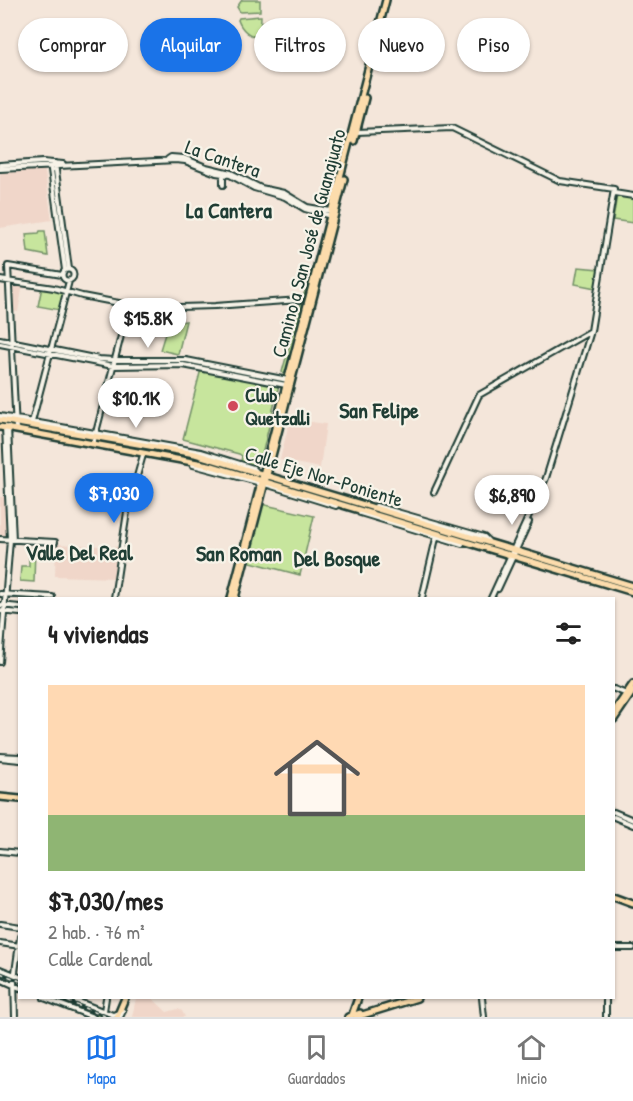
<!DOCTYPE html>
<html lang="es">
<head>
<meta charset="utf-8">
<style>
	:root { --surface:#fff; --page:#f2f2f2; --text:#222; --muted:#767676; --line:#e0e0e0; --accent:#1a73e8 }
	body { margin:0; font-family:"Patrick Hand",sans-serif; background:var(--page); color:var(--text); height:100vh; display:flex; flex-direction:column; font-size:22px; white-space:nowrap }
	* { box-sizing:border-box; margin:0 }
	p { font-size:20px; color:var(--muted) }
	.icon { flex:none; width:33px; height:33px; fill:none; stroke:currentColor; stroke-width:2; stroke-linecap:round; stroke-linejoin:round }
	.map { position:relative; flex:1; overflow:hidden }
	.drawer { position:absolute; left:18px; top:597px; width:597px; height:402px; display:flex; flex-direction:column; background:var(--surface); border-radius:0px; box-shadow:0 2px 4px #0004 }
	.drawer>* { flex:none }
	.top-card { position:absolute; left:18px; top:18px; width:597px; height:54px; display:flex; gap:12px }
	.price { position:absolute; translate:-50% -51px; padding:0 14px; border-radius:21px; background:#fff; color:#222; font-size:20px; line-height:39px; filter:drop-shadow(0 2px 3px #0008) }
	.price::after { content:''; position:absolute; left:50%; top:36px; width:18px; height:14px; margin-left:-9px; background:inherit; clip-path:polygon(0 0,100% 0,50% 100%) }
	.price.active { background:var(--accent); color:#fff }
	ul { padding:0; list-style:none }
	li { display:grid; align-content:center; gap:12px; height:318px; padding:0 30px }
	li+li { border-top:2px solid var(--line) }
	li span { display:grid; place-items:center; height:186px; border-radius:0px; color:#555 }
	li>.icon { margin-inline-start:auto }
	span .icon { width:108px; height:108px; fill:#fffc; stroke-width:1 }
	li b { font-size:26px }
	h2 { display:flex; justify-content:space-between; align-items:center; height:72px; padding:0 30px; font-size:26px }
	.pill { padding:0 21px; border-radius:27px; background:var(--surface); box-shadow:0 2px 4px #0004; font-size:21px; line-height:54px }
	.pill.active { background:var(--accent); color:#fff }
	.tabs { display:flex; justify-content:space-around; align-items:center; height:84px; border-top:2px solid var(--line); background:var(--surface); font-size:16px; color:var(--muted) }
	.tabs a { display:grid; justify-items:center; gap:3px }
	.tabs .active { color:var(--accent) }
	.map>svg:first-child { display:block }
</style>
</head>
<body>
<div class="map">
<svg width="633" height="1017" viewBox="0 0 633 1017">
	<rect width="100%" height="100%" fill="#f4e6da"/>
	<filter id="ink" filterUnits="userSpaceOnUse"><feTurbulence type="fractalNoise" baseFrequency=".0167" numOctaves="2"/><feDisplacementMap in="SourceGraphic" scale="12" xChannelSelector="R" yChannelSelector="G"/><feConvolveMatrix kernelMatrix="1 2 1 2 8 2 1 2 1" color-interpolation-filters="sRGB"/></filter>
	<g filter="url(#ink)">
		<!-- built -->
		<path fill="#f0d6c9" d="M44,166L52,220L0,228V169Z
			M11,282L23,284L18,312L12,311Z
			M290,419L326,424L320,468L280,460Z
			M0,497H7L9,535H0Z
			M56,544L120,547L115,578L55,576Z
			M136,998H152L167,1012L178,1009L182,1011L185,1017H132Z"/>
		<!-- green -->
		<path fill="#c7e59d" stroke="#739168" stroke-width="1.5" d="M242,0H260V11L240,12L237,7Z
			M260,16H261L260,38C249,36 242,31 238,20L239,18Z
			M617,195L633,198V223L613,220Z
			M328,217L286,378L282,372L300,307Z
			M40,231H45L48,256L28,252L26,234L39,233Z
			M578,267L599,269L596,288L575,284Z
			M42,287L65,292L60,310L38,306Z
			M186,321L178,354L160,350L168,324Z
			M201,369L279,385L261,459L256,466L241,461L242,456L239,454L183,439Z
			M96,439L189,454L258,475L256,476L190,458L96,442Z
			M261,504L314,516L300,575L247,561Z
			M29,548H35L34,582L20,581L21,566H29Z
			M47,998H66L116,1017H97Z"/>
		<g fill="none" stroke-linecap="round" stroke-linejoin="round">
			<!-- secondary casing -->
			<g stroke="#1f3d34" stroke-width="8">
				<path id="secondary" d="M357,132L452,128L560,181L614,189
					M168,159L171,157L184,158L206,167L231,173L261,188L284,193L307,207L331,211
					M50,163L65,270
					M55,163L69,269
					M0,165L43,162L63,164
					M0,169L176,160L185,161L216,173L230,175L254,188L285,197L305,209L331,216
					M223,185V175
					M614,193L633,196
					M62.5 275a5.5 5.5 0 1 1 11 0a5.5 5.5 0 1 1-11 0Z
					M0,280L54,288L82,296L145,308L215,306L300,300
					M0,339L99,359L114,360H186L288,380
					M0,344L113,366L183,365L286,385
					M0,416L201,452L253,468L256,471
					M32,422L69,281
					M8,427L13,540
					M16,430L8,266L62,275
					M93,444L129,305
					M193,465L257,482L259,486
					M265,484L336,506
					M434,492L479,395L591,331
					M376,506L484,537L488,541
					M360,513L462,544
					M0,539L55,542
					M498,589L529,522
					M0,594L52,597
					M114,598L127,512L143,455
					M422,598L437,534
					M491,598L546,478L591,331L614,189
					M0,605L20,607
					M0,611L20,613
					M0,662L10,540L5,427
					M614,689L627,694
					M0,756L20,757
					M0,758L20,760
					M614,812L633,820
					M614,817L633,825
					M0,851L20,853
					M0,924L20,927
					M0,943L20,946
					M614,948H633
					M0,969L20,977
					M0,979L20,988
					M44,998L93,1017
					M69,998L113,1015L118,1013
					M482,998L484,1017
					M606,998V1017
					M104,1011L106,998
					M15,1017L14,979L20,937
					M120,1017L123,1011"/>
			</g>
			<!-- primary casing -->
			<g stroke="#1f3d34" stroke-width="10">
				<path id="primary" d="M354,141L365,98
					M0,420L195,454L633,586
					M0,427L209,465L633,592
					M231,598L386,0
					M235,598L344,179
					M614,712L633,684
					M614,719L633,691
					M0,797L20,799
					M614,896L633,903
					M352,1015L358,998
					M117,1017L125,998
					M348,1017L360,1013
					M356,1017L417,998"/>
			</g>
			<!-- secondary -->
			<use href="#secondary" stroke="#f7f3e8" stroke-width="4"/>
			<!-- primary -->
			<use href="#primary" stroke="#fcdcac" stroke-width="5"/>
			<!-- rail casing -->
			<g stroke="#1f3d34" stroke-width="4">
				<path id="rail" d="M0,973L20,981
					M59,998L107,1017"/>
			</g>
			<!-- rail -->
			<use href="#rail" stroke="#f7f3e8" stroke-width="1.5" stroke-dasharray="4.5" stroke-linecap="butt"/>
		</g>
	</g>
	<!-- markers -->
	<circle fill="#d1495b" stroke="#f7f3e8" stroke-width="2" cx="233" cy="406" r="6"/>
	<g text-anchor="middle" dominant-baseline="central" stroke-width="4.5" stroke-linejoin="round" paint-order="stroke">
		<!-- street labels -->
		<g font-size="20" fill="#1f3d34" stroke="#f7f3e8">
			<text transform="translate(223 158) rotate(19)">La Cantera</text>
			<text transform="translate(308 243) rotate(-75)">Camino a San José de Guanajuato</text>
			<text transform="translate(324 476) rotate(17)">Calle Eje Nor-Poniente</text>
		</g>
		<!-- poi labels -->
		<g font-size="20" font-weight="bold" fill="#1f3d34" stroke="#f7f3e8" text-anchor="start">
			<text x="245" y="394">Club<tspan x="245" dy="23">Quetzalli</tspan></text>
		</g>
		<!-- quarter labels -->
		<g font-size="22" font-weight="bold" fill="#1f3d34" stroke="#f7f3e8">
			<text x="229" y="210">La Cantera</text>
			<text x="379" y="410">San Felipe</text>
			<text x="79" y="552">Valle Del Real</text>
			<text x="239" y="553">San Roman</text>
			<text x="337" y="558">Del Bosque</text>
		</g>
	</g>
</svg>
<b class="price" style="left:148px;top:349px">$15.8K</b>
<b class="price" style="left:136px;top:429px">$10.1K</b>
<b class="price active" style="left:114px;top:524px">$7,030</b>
<b class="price" style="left:512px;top:526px">$6,890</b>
<div class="top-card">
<a class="pill">Comprar</a>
<a class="pill active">Alquilar</a>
<a class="pill">Filtros</a>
<a class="pill">Nuevo</a>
<a class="pill">Piso</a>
</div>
<section class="drawer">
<h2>4 viviendas<svg class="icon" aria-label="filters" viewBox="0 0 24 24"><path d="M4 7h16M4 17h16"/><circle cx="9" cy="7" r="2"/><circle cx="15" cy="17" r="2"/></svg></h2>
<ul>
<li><span style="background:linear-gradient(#ffd9b3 70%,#8fb573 0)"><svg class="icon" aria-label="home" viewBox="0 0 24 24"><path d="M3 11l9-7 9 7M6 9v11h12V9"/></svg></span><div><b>$7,030/mes</b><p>2 hab. · 76 m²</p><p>Calle Cardenal</p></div></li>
</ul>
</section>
</div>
<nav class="tabs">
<a class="active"><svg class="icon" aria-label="map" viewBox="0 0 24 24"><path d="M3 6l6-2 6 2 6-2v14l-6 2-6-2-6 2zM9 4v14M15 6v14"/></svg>Mapa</a>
<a><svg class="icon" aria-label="saved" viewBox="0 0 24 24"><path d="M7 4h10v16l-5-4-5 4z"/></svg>Guardados</a>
<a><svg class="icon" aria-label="home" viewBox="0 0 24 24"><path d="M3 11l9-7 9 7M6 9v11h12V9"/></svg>Inicio</a>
</nav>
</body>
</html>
